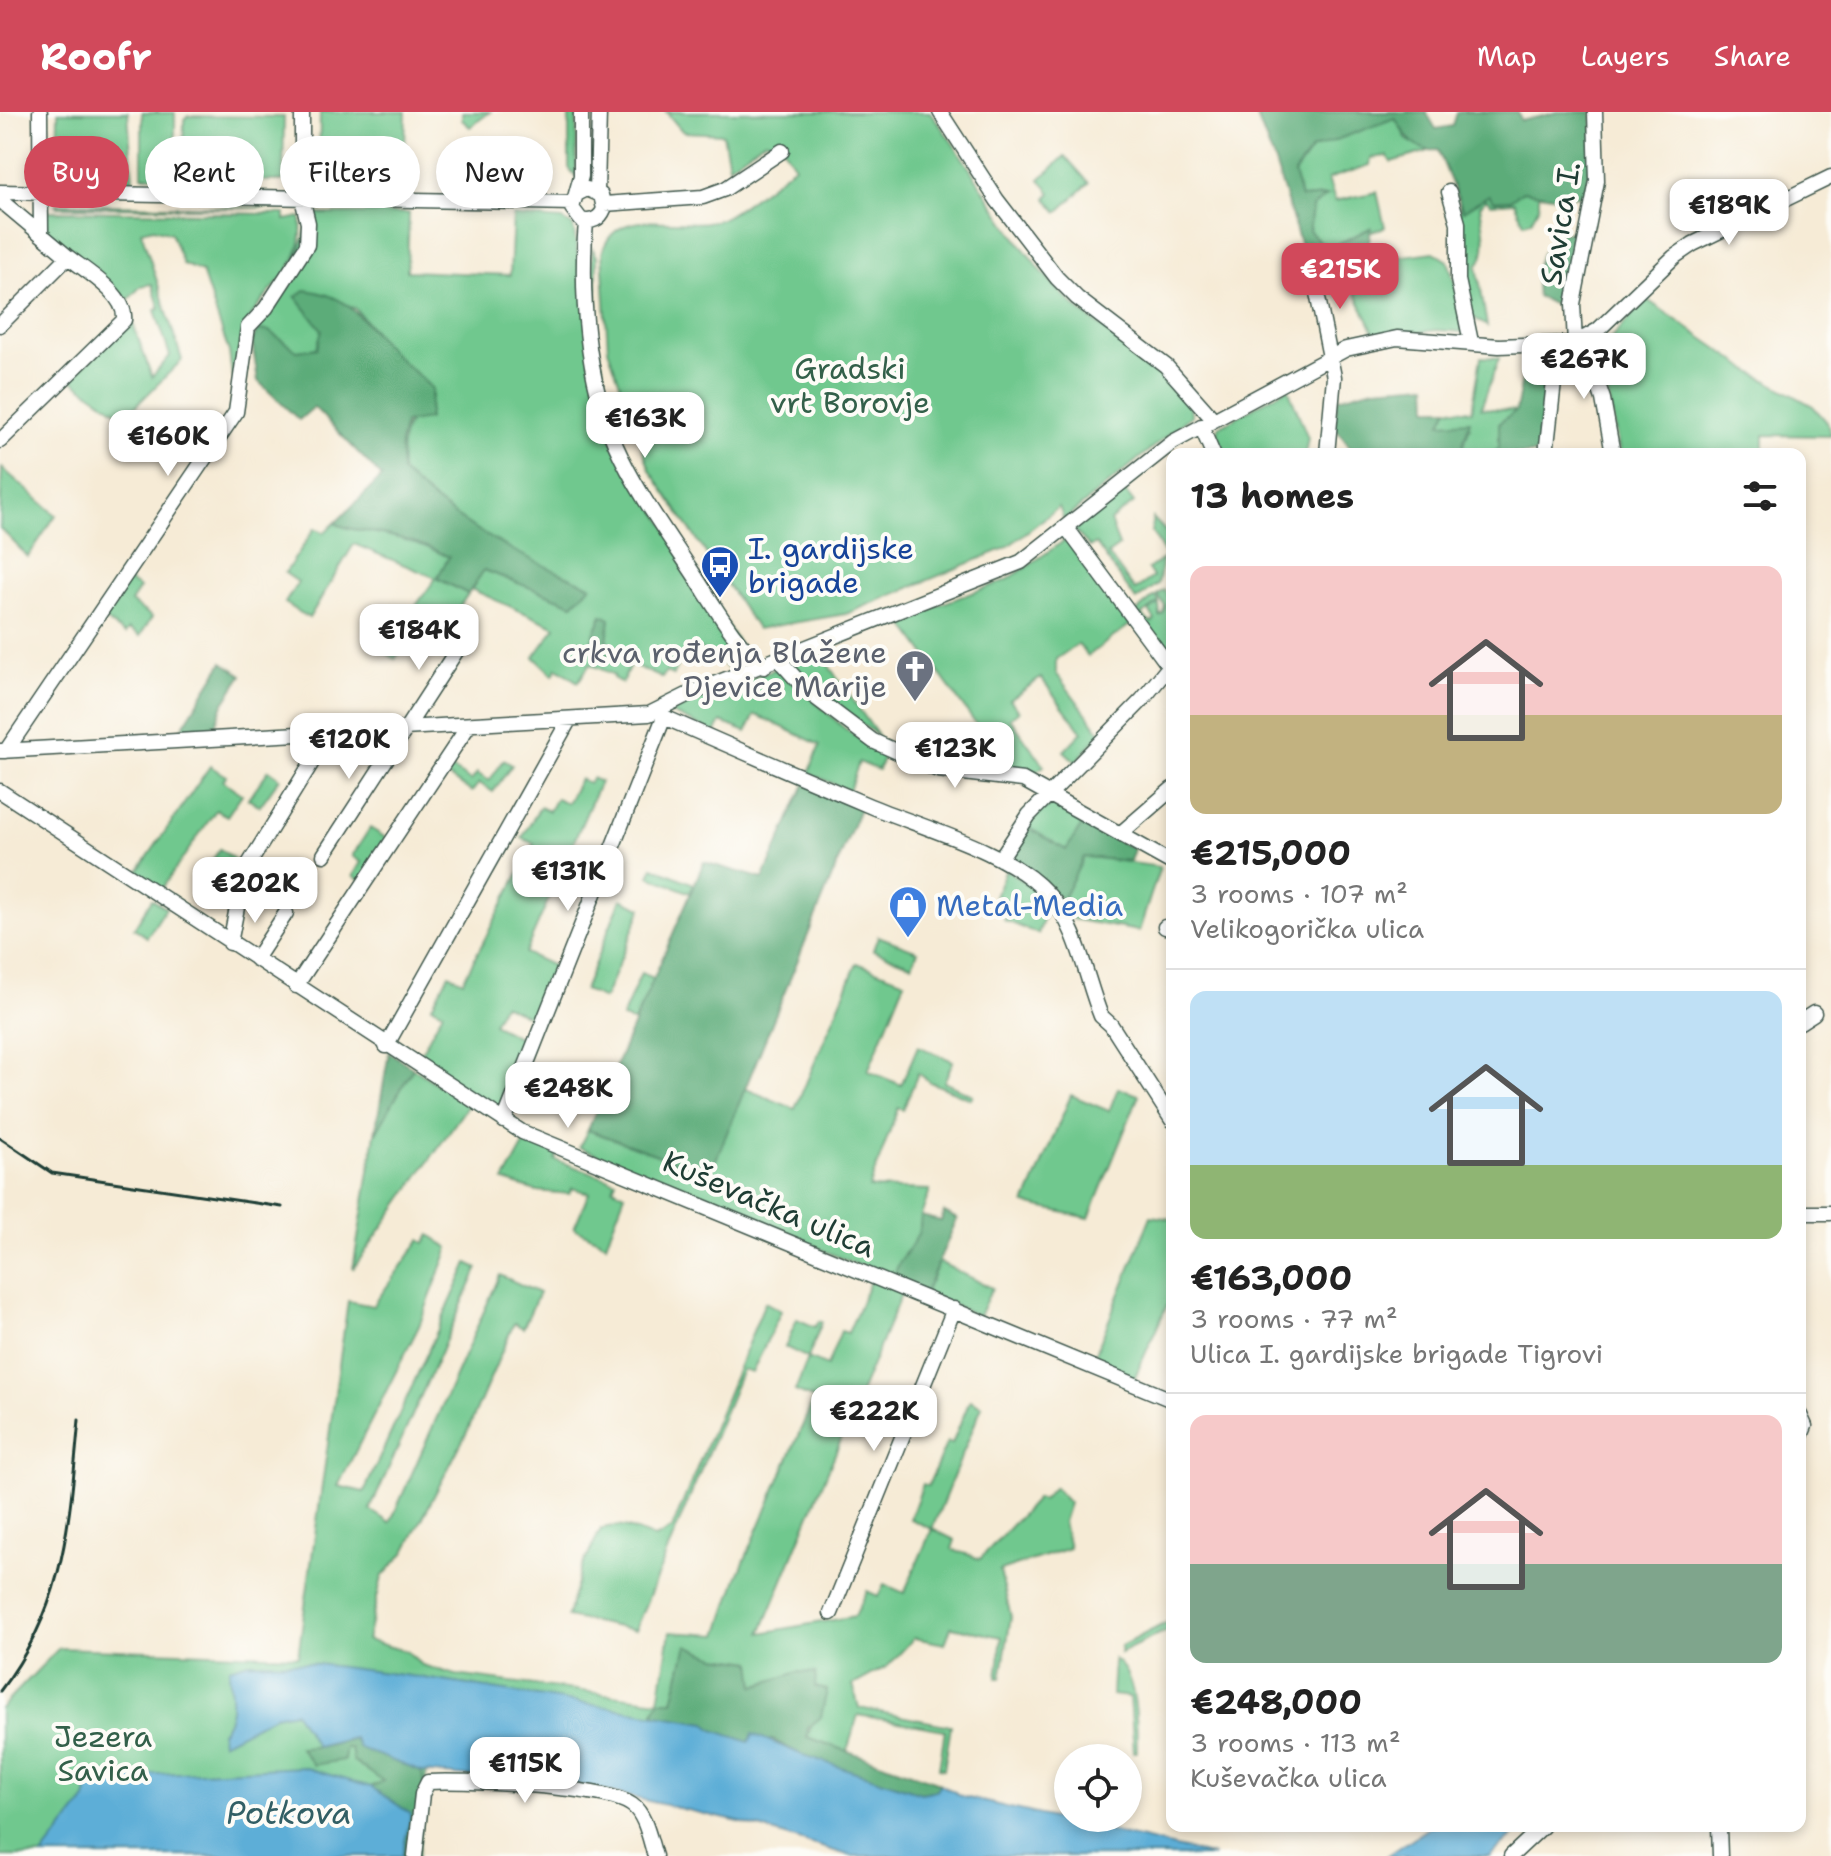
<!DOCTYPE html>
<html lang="en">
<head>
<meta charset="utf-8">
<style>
	:root { --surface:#fff; --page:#f6f6f6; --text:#222; --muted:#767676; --line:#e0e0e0; --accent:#d1495b }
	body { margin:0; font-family:"Shantell Sans",sans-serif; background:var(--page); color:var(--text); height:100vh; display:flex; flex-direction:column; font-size:30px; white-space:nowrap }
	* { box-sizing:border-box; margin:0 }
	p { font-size:26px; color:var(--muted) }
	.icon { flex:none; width:44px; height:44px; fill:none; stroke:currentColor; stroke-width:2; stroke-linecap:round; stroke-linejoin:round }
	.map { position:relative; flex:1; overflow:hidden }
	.details { position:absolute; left:1166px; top:336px; width:640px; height:1384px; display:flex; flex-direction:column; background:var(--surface); border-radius:16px; box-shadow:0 4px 12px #0003 }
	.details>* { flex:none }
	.banner { position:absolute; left:24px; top:24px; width:760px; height:72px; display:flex; gap:16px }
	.buttons { position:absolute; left:1054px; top:1632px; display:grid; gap:16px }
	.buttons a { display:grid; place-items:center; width:88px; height:88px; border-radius:50%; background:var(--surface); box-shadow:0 4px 12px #0003; font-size:40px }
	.price { position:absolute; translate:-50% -68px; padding:0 18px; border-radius:16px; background:#fff; color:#222; font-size:26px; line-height:52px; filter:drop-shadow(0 2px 4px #0008) }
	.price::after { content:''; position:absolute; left:50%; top:48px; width:24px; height:18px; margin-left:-12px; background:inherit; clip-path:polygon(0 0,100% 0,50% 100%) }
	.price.active { background:var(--accent); color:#fff }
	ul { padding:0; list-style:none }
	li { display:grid; align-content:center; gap:16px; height:424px; padding:0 24px }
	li+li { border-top:2px solid var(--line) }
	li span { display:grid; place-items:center; height:248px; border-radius:16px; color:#555 }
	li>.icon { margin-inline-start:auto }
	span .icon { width:144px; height:144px; fill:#fffc; stroke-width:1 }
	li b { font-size:34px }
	h2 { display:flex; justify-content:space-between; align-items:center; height:96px; padding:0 24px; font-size:34px }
	.chip { padding:0 28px; border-radius:36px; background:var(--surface); box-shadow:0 4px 12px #0003; font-size:28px; line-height:72px }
	.chip.active { background:var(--accent); color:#fff }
	header { display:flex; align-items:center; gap:48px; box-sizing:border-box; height:112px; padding:0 40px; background:var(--accent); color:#fff }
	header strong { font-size:38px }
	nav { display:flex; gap:44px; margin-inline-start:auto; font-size:28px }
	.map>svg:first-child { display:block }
</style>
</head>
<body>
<header>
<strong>Roofr</strong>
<nav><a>Map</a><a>Layers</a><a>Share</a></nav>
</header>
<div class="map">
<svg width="1831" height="1744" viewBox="0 0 1831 1744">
	<rect width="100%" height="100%" fill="#fdfcf7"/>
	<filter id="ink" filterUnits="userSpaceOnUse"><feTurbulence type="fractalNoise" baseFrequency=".0125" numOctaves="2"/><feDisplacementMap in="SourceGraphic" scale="16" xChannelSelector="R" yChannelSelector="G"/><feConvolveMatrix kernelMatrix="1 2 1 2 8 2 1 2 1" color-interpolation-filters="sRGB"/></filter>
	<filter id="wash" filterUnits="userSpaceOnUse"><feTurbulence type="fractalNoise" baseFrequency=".006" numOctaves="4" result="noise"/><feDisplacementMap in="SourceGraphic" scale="32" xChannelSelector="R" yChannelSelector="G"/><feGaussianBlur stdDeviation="1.8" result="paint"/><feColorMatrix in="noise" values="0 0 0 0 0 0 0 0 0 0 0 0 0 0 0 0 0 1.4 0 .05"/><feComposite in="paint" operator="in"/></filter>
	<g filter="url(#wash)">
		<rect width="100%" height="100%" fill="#f6ebd6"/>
		<!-- green -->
		<path fill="#6fc88e" stroke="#478261" stroke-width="2" fill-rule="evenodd" d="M58,0H128L133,71L57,69Z
			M320,0H406L404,69L319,68Z
			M462,0H490L470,15L462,8Z
			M569,0H577L576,65L569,56Z
			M666,0H930C981,65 1015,141 1078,197C1102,218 1196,272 1191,304L1064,408L1059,395L1006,436L846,502L757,517L650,358L608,237L602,141C616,90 679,119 718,108C735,103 778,66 795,54L781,33L765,28L729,54L723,22L683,20Z
			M142,1H175V64H142Z
			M188,4L284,5L283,69L183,68L184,8Z
			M1395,5L1407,28L1429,39L1391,50L1387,44L1371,46L1370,53L1328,67L1335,89L1377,80L1385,115L1371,120L1370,116L1328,137L1309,119L1312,95L1325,84L1301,86L1294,62L1312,37Z
			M1065,44L1089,71L1058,100L1046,86L1051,81L1040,67Z
			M1523,79L1539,81V94L1531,109L1524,111L1514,90L1491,92L1486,87L1480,94C1483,112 1490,139 1477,154L1487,214L1471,204L1462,174L1459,92L1489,82L1493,89L1510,88Z
			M56,92L284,96L58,95Z
			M45,99L285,102V108L301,105C306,157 272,169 249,208C241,222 241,247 238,264H232L229,240L202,160L183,152L171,121L154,116L141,119L182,248L125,305L69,266L132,209L152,265L170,244L155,198L160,197L152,172L141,174L128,188L55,129L47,119Z
			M409,101L407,159L510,163L513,104L563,108L573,114L608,321L748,547L727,556C713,543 704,533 685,538L673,563L666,560L662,566L631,552L622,571L613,566L614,563L590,552L578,570L557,556L553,563L534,545L556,515L471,477L484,458L573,492L590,474C522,446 455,412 402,360C400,319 403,313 432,285V277L391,240L355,196L296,185L322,218L317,236L297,240L269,220L257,218V212L287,176L312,102ZM602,503L610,508L606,529L611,532L599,538L601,535L591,530Z
			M592,136L597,144V225L605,269L601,265L593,224Z
			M1434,140L1448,149L1461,192L1463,220L1437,218L1376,225L1342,152Z
			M1646,187L1753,261L1813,294L1827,310L1831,324L1764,323V342H1620L1599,240Z
			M1481,245L1499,246L1481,296L1516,299L1499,337L1492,342H1460L1470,315L1440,311L1448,296L1472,299Z
			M1288,276L1308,326L1305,342H1225L1217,322L1219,315Z
			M2,356L56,403L28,445L0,416Z
			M1123,377L1134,391L1110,409L1119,434L1108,442L1135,478L1153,465L1148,457L1163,447L1158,472L1136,488L1096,432L1090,435L1074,418Z
			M1153,406L1172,426V455L1152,420Z
			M335,411C348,418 356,417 371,420C397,425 426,433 450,445L437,466L468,482L431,536L412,524L395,547L383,539L436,466L354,432L309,506L285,491L298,470L285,461L315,416L324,421Z
			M1068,426L1131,512L1088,544L1078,532L1056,547V561L1101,621L1076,650L1064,639L1082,620L1041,566L1010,588L1019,599L1010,606L1044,654L1030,664L954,652L944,640L978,615L900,507L1007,468Z
			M126,467L140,476L131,490L152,505L140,524L129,517L125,522L104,507L119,486L115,483Z
			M1164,478L1172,489V540H1167L1135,501L1155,484L1159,490L1141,503L1151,511L1155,508L1149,499L1159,492L1160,504L1163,502L1165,494L1157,483Z
			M819,540L879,625L800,566L789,553Z
			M778,556L843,615L884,645L878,658L859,650L849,679L809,661L820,633L759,604L755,603L746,620L721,610L715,621L669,600Z
			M504,648L512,653L493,680L479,671L472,680L441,660L446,653L471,669L477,661L489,669Z
			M210,654L226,664L223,669L242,682L227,704L216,698L161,778L136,762Z
			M269,658L280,666L260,694L248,687Z
			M592,666L600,670L525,841L562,858L540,910L503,892L493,912L532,932L507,994L499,999L417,948L443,900L432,894L449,862L463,869L534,732L522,726L540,695L549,699L556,686L567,691L580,667L589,671Z
			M1053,692L1083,711L1067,738L1027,715L1040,699Z
			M370,716L388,727L361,769L353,764L361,750L352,744Z
			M220,737L242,753L231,772L218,763L214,767L204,760Z
			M1084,744L1160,755L1139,819L1072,807L1062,788Z
			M653,755L694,772L690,781L649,764Z
			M1006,757L1050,790L1038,822L1004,808L1010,791L995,784Z
			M152,787L166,796L147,825L134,816Z
			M621,787L642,796L604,887L584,878Z
			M878,824L918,839L912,853L873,838Z
			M857,851L905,869L868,959L901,973L918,934L953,949L944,970L973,983L971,987L930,970L918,961L903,998L898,996L869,1076L930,1078L921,1104L919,1127L904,1142L893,1168L579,1035L588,1018L710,1062L744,976L795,997Z
			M641,861L654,866L634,910L622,906Z
			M413,956L468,993L353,1157L375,1022Z
			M1118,976L1139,983L1089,1106L1025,1092L1071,983L1109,999Z
			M526,1029L558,1040L555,1048L616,1069L613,1076L625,1082L606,1132L574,1116L589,1081L572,1076L569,1082L536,1079L504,1069Z
			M1151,1104L1172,1107V1182L1134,1267L1095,1243Z
			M430,1123L449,1136L419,1214L338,1374L364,1380L468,1151L478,1156L370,1398L390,1411L500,1163L539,1181L523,1216L514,1211L468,1318L405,1440L382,1465L367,1528L408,1540L422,1553L456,1563L659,1589L670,1520L718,1523L737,1466L814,1287L795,1279L808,1246L785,1235L797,1207L815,1215L819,1209L822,1210L808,1246L827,1254L841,1219L848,1221L871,1167L902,1180L761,1521L855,1504L867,1479L878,1484L884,1472L904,1481L932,1417L910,1407L923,1372L928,1374L947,1330L952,1332L970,1288L982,1294L932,1417L955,1428L952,1437L980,1447L1037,1386L1042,1388L1054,1375L1069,1391L1063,1410L1069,1436L1000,1459L1011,1505L1001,1566H997L1002,1525L951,1515L945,1532L914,1526L888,1554L853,1573L859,1596L951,1614L944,1657L939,1656L945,1618L858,1603L847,1639L807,1625L827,1578L777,1567L755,1574L751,1550L716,1545L687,1534L673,1589L659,1590L652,1605L436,1568L418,1744H0V1597L59,1536L298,1544L348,1189L373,1194L420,1128L425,1131Z
			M939,1150L992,1176L979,1204L925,1181Z
			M765,1190L781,1199L752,1261L742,1258L635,1518L567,1505L581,1457L601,1417C619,1409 638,1420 655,1426L672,1417Z
			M1172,1508V1516L1120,1541L1121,1534Z
			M1114,1547C1138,1562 1137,1614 1137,1640H1134L1130,1585L1112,1583Z"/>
		<!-- forest -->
		<path fill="#5bac79" stroke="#3d7456" stroke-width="2" d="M1255,0H1426L1436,17L1453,14L1457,0H1518L1521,9L1558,0H1592L1595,51L1586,84L1557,85L1523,79L1510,88L1493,89L1489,83L1463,99L1438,38C1415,41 1405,23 1395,6L1312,37L1294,61L1301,86L1327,84L1312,95L1309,119L1327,137L1371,116L1366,149L1314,158L1305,147L1275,51Z
			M1562,120H1574L1579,136L1573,159L1554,165L1557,187L1564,198L1537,184C1533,151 1538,141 1562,120Z
			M305,178C353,184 359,207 390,238C403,252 419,262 432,277L428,307L405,311L400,331L402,360C455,412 523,446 591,474L573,492L484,458L468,482L437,466L449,445C426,433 397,424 371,420C356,417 348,418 335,411L382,365L314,295L299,308L258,269L252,229L257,218L269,219L297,239L317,236L322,218L296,185Z
			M1548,245L1539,336L1535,342H1492L1499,336V311L1516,299L1526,247Z
			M1427,272L1428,296H1448L1441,311L1470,309L1460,342H1355L1334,314L1338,286L1374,276Z
			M602,503L610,507L607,529L634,544L631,552L599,539L600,535L591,530Z
			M223,550L242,563L223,592L213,619L178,622Z
			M805,672L861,694L710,1062L588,1018L704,750L763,767Z
			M1083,711L1134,737L1130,749L1084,745L1062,788L1011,746L1027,715L1066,738Z
			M389,940L413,956L375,1022Z
			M944,1100L957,1107L925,1181L893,1168C898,1140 921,1135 921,1104L941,1109Z
			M687,1533L716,1545L752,1550L755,1574L798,1560L816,1561L815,1575L827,1578L821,1605L808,1616L807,1625L934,1669L940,1672L937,1678L921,1681L802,1643L773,1628L749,1630L652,1605L659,1589H673Z
			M355,1626L360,1636L422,1660L427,1698L407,1744H402L410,1702L371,1675L383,1669L353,1649L351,1636H346L344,1648L313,1653L300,1636L328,1634Z"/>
		<!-- water -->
		<path fill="#5daed7" stroke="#3e7686" stroke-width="2" d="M249,1550L310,1551L418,1565L706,1611L713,1618L749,1630L753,1622L803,1643L921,1681L937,1678L940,1672L964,1685L1214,1744H851L743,1711L588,1675L422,1660L359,1636L354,1626L317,1635L295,1600L274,1604L222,1631L221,1620C238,1600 229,1580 229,1556Z
			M303,1655L371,1675L411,1702L402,1744H42L85,1688L90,1666L100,1660L115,1664Z
			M1431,1714H1524L1490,1744H1387Z"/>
	</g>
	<g filter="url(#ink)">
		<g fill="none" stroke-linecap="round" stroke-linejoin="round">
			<!-- minor casing -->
			<g stroke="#3f574c" stroke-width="17">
				<path id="minor" d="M40,0L41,122
					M940,0L997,88L1057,166L1077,186L1166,254L1213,307
					M0,80L572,91
					M597,80L599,0
					M1449,80L1458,111V168L1471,230
					M577,82L587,77L601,83L604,97C600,107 592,111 581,108L572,96L581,64V0
					M0,88L68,145L0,213
					M604,92L703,85L725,77L782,39
					M586,109C580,181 586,266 615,332C635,377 664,417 691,458C713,491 733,530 764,555
					M1313,161L1334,265L1327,342
					M1583,228L1603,287L1613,342
					M1575,231L1573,192L1597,69L1595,0
					M1201,314L1213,342
					M0,329L124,208C127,183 86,159 68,145
					M1546,342L1558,234
					M1066,415L1169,554
					M780,549L808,580L873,629L938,658L1023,668L1172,751
					M659,599L664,605C732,635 801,665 870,694C923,716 1010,739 1048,782C1078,814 1085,864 1101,904L1111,913L1172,1008
					M0,639L649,602L689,582L1021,450L1173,330L1346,237L1397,226L1499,234L1575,231L1598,218L1674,145L1693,132L1831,65
					M6,639L236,300L248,215L266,196L307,133L308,111L302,86V0
					M0,679L522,1020L1172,1288
					M1120,722L1172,677
					M324,743L468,521
					M1000,747L1029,703L1142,588L1172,551
					M1165,815L1172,816
					M230,831L244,760L330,621
					M256,847L286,801
					M296,874L469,613
					M1800,910L1814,901
					M386,934L569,608
					M504,1009L664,605
					M1800,1101H1831
					M1800,1303L1805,1314L1800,1326
					M831,1501L954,1197
					M1719,1714L1720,1744
					M415,1744L422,1682L428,1670C465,1668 606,1674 632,1693C646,1703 650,1729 655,1744
					M1511,1744L1543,1714"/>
			</g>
			<!-- minor -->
			<use href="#minor" stroke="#fff" stroke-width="14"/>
			<!-- rail -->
			<path stroke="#1f3d34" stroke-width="3" d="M0,1026L52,1061L282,1095
				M0,1579C66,1494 69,1410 79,1308"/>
		</g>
	</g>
	<!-- icons -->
	<defs>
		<g id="bus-pin" transform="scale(2)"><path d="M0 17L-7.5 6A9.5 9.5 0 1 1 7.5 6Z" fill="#1a4fb4" stroke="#fdfcf7"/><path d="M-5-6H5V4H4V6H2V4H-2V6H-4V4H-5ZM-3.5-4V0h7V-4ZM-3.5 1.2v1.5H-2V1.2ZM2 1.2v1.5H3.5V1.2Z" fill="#fff"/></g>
		<g id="church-pin" transform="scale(2)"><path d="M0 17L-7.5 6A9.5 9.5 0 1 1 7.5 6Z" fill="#6b7280" stroke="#fdfcf7"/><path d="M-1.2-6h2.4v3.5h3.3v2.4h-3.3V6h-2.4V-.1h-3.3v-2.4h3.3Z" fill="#fff"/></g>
		<g id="shop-pin" transform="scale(2)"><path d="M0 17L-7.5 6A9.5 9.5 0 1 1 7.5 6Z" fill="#3f7fe0" stroke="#fdfcf7"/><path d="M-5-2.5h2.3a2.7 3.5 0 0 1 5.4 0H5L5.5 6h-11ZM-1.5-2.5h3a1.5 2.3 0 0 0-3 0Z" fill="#fff"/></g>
	</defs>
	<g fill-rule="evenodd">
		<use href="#bus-pin" x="720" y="453"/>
		<use href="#church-pin" x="915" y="557"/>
		<use href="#shop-pin" x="908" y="793"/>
	</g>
	<g text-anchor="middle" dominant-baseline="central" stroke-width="8" stroke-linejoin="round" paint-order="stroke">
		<!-- street labels -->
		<g font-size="30" fill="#1f3d34" stroke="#fdfcf7">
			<text transform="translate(1560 111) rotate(-81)">Savica I.</text>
			<text transform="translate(769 1092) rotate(23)">Kuševačka ulica</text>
		</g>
		<!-- park labels -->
		<g font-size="30" fill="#33604a" stroke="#fdfcf7">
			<text x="850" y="256">Gradski<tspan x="850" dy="34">vrt Borovje</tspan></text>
			<text x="103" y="1624">Jezera<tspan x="103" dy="34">Savica</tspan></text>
		</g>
		<!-- transit labels -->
		<g font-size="30" fill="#164399" stroke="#fdfcf7" text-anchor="start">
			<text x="748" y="436">I. gardijske<tspan x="748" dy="34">brigade</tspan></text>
		</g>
		<!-- worship labels -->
		<g font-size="30" fill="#5b616d" stroke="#fdfcf7" text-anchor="end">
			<text x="887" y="540">crkva rođenja Blažene<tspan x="887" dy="34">Djevice Marije</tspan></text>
		</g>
		<!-- shop labels -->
		<g font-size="30" fill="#366cbe" stroke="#fdfcf7" text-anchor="start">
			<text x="936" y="793">Metal-Media</text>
		</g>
		<!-- water labels -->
		<g font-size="32" font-style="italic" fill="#325f65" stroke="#fdfcf7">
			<text x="289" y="1700">Potkova</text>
		</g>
	</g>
</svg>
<div class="buttons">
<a><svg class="icon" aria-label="locate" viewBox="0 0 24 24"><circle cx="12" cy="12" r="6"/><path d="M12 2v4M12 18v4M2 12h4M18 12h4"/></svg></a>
</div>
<b class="price" style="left:1729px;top:135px">€189K</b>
<b class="price active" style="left:1340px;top:199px">€215K</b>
<b class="price" style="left:1584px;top:289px">€267K</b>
<b class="price" style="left:645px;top:348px">€163K</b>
<b class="price" style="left:168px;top:366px">€160K</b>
<b class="price" style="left:419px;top:560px">€184K</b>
<b class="price" style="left:349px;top:669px">€120K</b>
<b class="price" style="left:955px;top:678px">€123K</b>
<b class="price" style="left:568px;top:801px">€131K</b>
<b class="price" style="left:255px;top:813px">€202K</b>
<b class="price" style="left:568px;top:1018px">€248K</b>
<b class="price" style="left:874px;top:1341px">€222K</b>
<b class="price" style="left:525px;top:1693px">€115K</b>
<div class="banner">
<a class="chip active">Buy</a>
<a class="chip">Rent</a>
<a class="chip">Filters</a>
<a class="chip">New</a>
</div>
<section class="details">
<h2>13 homes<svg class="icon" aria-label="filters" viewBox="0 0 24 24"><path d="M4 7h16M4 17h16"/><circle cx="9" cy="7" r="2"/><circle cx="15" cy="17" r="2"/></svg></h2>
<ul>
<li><span style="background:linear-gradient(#f6c9c9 60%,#c2b280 0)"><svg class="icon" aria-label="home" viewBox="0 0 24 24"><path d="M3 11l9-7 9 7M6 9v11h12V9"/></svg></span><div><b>€215,000</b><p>3 rooms · 107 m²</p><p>Velikogorička ulica</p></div></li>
<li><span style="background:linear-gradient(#bfe0f5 70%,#8fb573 0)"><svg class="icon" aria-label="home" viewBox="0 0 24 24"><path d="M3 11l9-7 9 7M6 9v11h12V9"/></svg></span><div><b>€163,000</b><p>3 rooms · 77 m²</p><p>Ulica I. gardijske brigade Tigrovi</p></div></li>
<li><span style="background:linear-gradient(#f6c9c9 60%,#7fa58c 0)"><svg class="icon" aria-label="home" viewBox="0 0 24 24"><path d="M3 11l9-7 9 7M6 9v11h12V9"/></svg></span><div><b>€248,000</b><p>3 rooms · 113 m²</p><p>Kuševačka ulica</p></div></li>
</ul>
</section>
</div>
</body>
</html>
